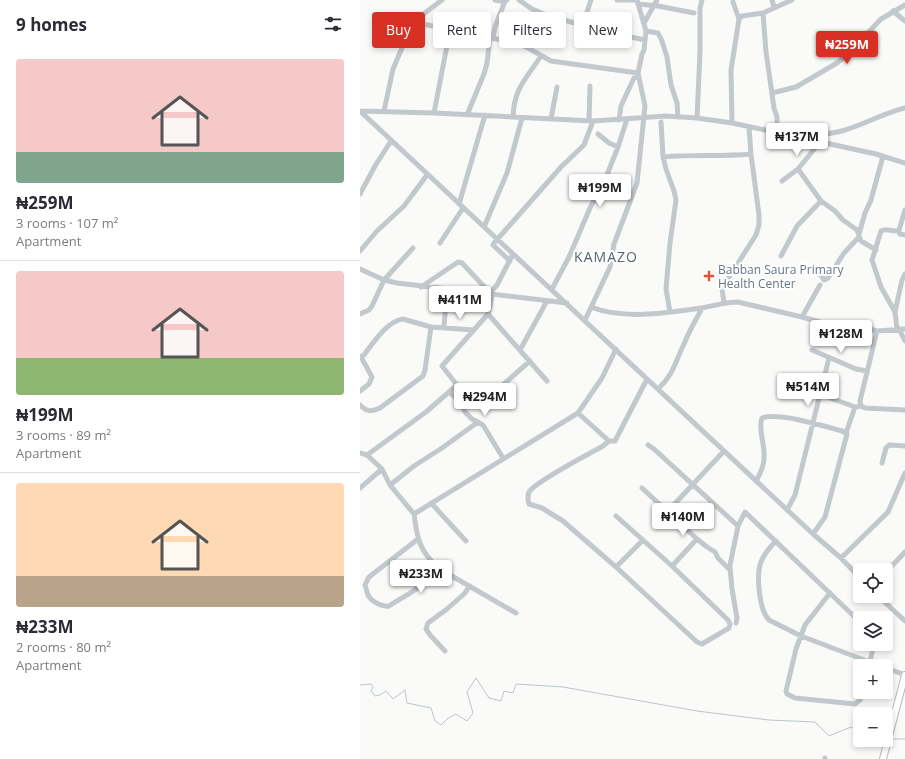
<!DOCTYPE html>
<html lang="en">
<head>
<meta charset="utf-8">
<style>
	:root { --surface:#fff; --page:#f7f7f7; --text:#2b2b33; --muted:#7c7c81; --line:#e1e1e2; --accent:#d93025 }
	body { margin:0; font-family:"Open Sans",sans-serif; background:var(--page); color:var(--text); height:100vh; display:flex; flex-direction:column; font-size:15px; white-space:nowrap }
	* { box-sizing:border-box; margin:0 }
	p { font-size:13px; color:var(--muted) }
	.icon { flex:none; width:22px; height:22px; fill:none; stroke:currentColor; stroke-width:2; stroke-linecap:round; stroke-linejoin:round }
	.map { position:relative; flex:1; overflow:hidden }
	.drawer { display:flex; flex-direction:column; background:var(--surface); width:360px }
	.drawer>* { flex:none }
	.guide { position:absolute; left:12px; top:12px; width:380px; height:36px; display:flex; gap:8px }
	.tools { position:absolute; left:493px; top:563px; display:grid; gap:8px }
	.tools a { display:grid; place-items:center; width:40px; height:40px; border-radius:4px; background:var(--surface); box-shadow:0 2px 6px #0003; font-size:20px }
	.price { position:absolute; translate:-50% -34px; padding:0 9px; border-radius:4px; background:#fff; color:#222; font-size:13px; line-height:26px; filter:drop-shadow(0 1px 2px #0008) }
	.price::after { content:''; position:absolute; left:50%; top:24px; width:12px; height:9px; margin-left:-6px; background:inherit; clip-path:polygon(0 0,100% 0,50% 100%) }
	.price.active { background:var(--accent); color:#fff }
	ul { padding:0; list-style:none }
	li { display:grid; align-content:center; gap:8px; height:212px; padding:0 16px }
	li+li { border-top:1px solid var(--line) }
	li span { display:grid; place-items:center; height:124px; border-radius:4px; color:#555 }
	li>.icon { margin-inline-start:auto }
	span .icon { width:72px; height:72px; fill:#fffc; stroke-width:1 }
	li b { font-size:17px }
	h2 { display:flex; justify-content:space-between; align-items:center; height:48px; padding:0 16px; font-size:17px }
	.pill { padding:0 14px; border-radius:4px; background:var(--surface); box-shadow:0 2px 6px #0003; font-size:14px; line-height:36px }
	.pill.active { background:var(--accent); color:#fff }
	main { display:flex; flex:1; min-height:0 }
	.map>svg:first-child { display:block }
</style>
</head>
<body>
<main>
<section class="drawer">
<h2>9 homes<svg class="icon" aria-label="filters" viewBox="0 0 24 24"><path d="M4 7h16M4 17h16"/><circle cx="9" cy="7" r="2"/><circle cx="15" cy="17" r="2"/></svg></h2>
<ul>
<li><span style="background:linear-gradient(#f6c9c9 75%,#7fa58c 0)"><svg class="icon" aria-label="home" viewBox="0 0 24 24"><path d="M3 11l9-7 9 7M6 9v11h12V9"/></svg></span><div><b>₦259M</b><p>3 rooms · 107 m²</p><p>Apartment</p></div></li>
<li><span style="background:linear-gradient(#f6c9c9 70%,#8fb573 0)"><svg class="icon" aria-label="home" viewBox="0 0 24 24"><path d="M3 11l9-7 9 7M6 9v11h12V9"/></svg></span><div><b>₦199M</b><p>3 rooms · 89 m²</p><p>Apartment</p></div></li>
<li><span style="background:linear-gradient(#ffd9b3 75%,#b9a48a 0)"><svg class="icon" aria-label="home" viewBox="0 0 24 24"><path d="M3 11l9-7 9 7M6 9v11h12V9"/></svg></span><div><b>₦233M</b><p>2 rooms · 80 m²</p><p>Apartment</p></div></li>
</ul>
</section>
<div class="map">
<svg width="545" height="759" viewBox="0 0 545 759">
	<rect width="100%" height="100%" fill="#fafaf8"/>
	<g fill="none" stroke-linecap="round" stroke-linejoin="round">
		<!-- stream -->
		<path stroke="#bbc7cb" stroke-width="1" d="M0,685L11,684L13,687L11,691L15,696L20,695L26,691L33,699L45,690L47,703L71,708L75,721L81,725L87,719L96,714L107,721L113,713L107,692L116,678L129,698L141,701L144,691L153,693L156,684L203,687L337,711L409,720L455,722L469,736L491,727L500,731
			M532,739H545"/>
		<!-- major casing -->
		<g stroke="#b5babe" stroke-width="8">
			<path id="major" d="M523,759L545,675"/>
		</g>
		<!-- minor -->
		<path stroke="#c3c8cc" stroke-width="5" d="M135,0L140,1L147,0
			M159,0L172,9L184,14L241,31L253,36L271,37L285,40
			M257,0H277
			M412,0L414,7
			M373,2L379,19
			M278,4L298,6L334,13
			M533,11L545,21
			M403,13L406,52L414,108L417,117V133
			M226,15L231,0
			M53,22L157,43L168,48L191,61L278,73
			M284,23L297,0
			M286,31L298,33L302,41L307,57L311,85L317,103L318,117
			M133,38L135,27L145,1
			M412,93L436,87L477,63L488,54L521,19L545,5
			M0,111L453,534L481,558L500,578
			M0,111L74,113L233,121L306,116L337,118L372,123L438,137L516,154L545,163
			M24,111L33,69L53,22L82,0
			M74,113L90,30
			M107,115L124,74L127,63L130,38
			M153,117C154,88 166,79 181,56
			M337,118L340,52V8L342,0
			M191,119L197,87
			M259,120L261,106L274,78L278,76
			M229,121L230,86
			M301,122L303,157L306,169L314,191L316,200L310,243L306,289L310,312
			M372,123L371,70L379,19L382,16L403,13L432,0
			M238,134L249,143L258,147
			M453,140L458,134C489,135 515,115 545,108
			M303,157C332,154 361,157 391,154
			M438,169L461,201L475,211L483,220L497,230L501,241L516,250
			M422,181L438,169L460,142
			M0,194L15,166L31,141
			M99,204L125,115
			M124,227L147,173L162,118
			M538,231L540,234L545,235
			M499,234L505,213L511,200L523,156
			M80,243L103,208
			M0,251L17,231L44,206L67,175
			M421,256L437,226L461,201
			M150,261L133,245L134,243L201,167L224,145L233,121
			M445,267L461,275L464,280L468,278L484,253L499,237
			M0,269L24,280L37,283L207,303
			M61,287L98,262L102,263L132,295L128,314L187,381
			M192,289L209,257L230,208L245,180L258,147L267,119
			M130,293L137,285L153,254
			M364,303L362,289L364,285L396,235L399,225V215L391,154L389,127
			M231,307C264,320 307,313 341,308C354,306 365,302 378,302L442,317L477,327L482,332L500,341L509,329L517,331L545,329
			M535,312L542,280L545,274
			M0,314L9,310L12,306L24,280L53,248
			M442,317L460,285
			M225,320L250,267L254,244L277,183L285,106L278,73L282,54L284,50L286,31L277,0
			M84,327L87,290
			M537,329L535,312L521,287L512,260L521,231C527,227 533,233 539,230L545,210
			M539,329L545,341
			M160,350L187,301
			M452,350L496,369L507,371
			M0,357L4,355C13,343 27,321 43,319L71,327L114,330
			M437,381L460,394L495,407L501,406L505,408L545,410
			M298,389C314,374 315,362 324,344C329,331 336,320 342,308
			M0,391L9,384L12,377L1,357
			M90,393L99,400L105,412L112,419L123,425L143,458
			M0,405C7,412 12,412 20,408L63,376L65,370L71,327
			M120,405L170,361
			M501,406L500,401L517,331
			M218,413L249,441H255L287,379
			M486,433L495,407
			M249,441L243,446C229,454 176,481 169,492C167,497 168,500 169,504L182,508L203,521L256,567L337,642L342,644L369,628L370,624L368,620L312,566L256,516
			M288,445L294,449L378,526
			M0,453L7,455L22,469L30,485L54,514L218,413L242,378L256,349
			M7,455L66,412L97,385L82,366L128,314
			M522,463L526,448L529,445L545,446
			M396,481C401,472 405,464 404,453C404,442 398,428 402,418C419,412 464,426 482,431L487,434L465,517L453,534
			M30,485L54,466L82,448L118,422
			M0,488L22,469
			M282,488L337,539L347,547L355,552L358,558L368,568L370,565L378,526L385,512L500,622
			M71,503L106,541
			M427,510L435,495L469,358
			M308,511L364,451
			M54,514C57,538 59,550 78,568L156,613
			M58,539L9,577L5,585C6,588 7,592 8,595C12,602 22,607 29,606C46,595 67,585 78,568
			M416,541C410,547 404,554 401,562C396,575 399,610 409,620L441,636L520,666
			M481,558L528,512L545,473
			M312,566L337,539
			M256,567L283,540
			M370,567L372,589L377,618L376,623
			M526,572L545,552
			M470,593L445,625L436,649L426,691L427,694L435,698L495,704L500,700L503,692
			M518,596L545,621
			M85,651L70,635L66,629L68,623L87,609L104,594L110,586
			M509,666L514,644
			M526,668L545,675
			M465,758V759"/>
		<!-- major -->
		<use href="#major" stroke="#fff" stroke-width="6"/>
	</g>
	<!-- markers -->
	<path fill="#e4572e" stroke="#fff" stroke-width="1.5" d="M347 270h4v4h4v4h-4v4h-4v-4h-4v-4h4z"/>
	<g text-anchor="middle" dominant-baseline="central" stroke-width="4" stroke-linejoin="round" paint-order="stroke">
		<!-- poi labels -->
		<g font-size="12" fill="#657683" stroke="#fff" text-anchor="start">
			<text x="358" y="269">Babban Saura Primary<tspan x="358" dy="14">Health Center</tspan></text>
		</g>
		<!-- quarter labels -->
		<g font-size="14" letter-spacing="1" fill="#57646e" stroke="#fff">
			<text x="246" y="256">KAMAZO</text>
		</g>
	</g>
</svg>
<div class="tools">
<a><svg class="icon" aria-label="locate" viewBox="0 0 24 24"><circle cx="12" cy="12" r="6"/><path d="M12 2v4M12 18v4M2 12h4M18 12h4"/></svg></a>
<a><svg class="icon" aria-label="layers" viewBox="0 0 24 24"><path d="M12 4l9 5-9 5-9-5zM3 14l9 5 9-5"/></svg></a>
<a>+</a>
<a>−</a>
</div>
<b class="price active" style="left:487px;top:65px">₦259M</b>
<b class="price" style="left:437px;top:157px">₦137M</b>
<b class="price" style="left:240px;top:208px">₦199M</b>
<b class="price" style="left:100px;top:320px">₦411M</b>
<b class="price" style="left:481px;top:354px">₦128M</b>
<b class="price" style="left:448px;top:407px">₦514M</b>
<b class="price" style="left:125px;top:417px">₦294M</b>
<b class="price" style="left:323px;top:537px">₦140M</b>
<b class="price" style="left:61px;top:594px">₦233M</b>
<div class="guide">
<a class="pill active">Buy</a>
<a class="pill">Rent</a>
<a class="pill">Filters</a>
<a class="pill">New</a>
</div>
</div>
</main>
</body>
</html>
